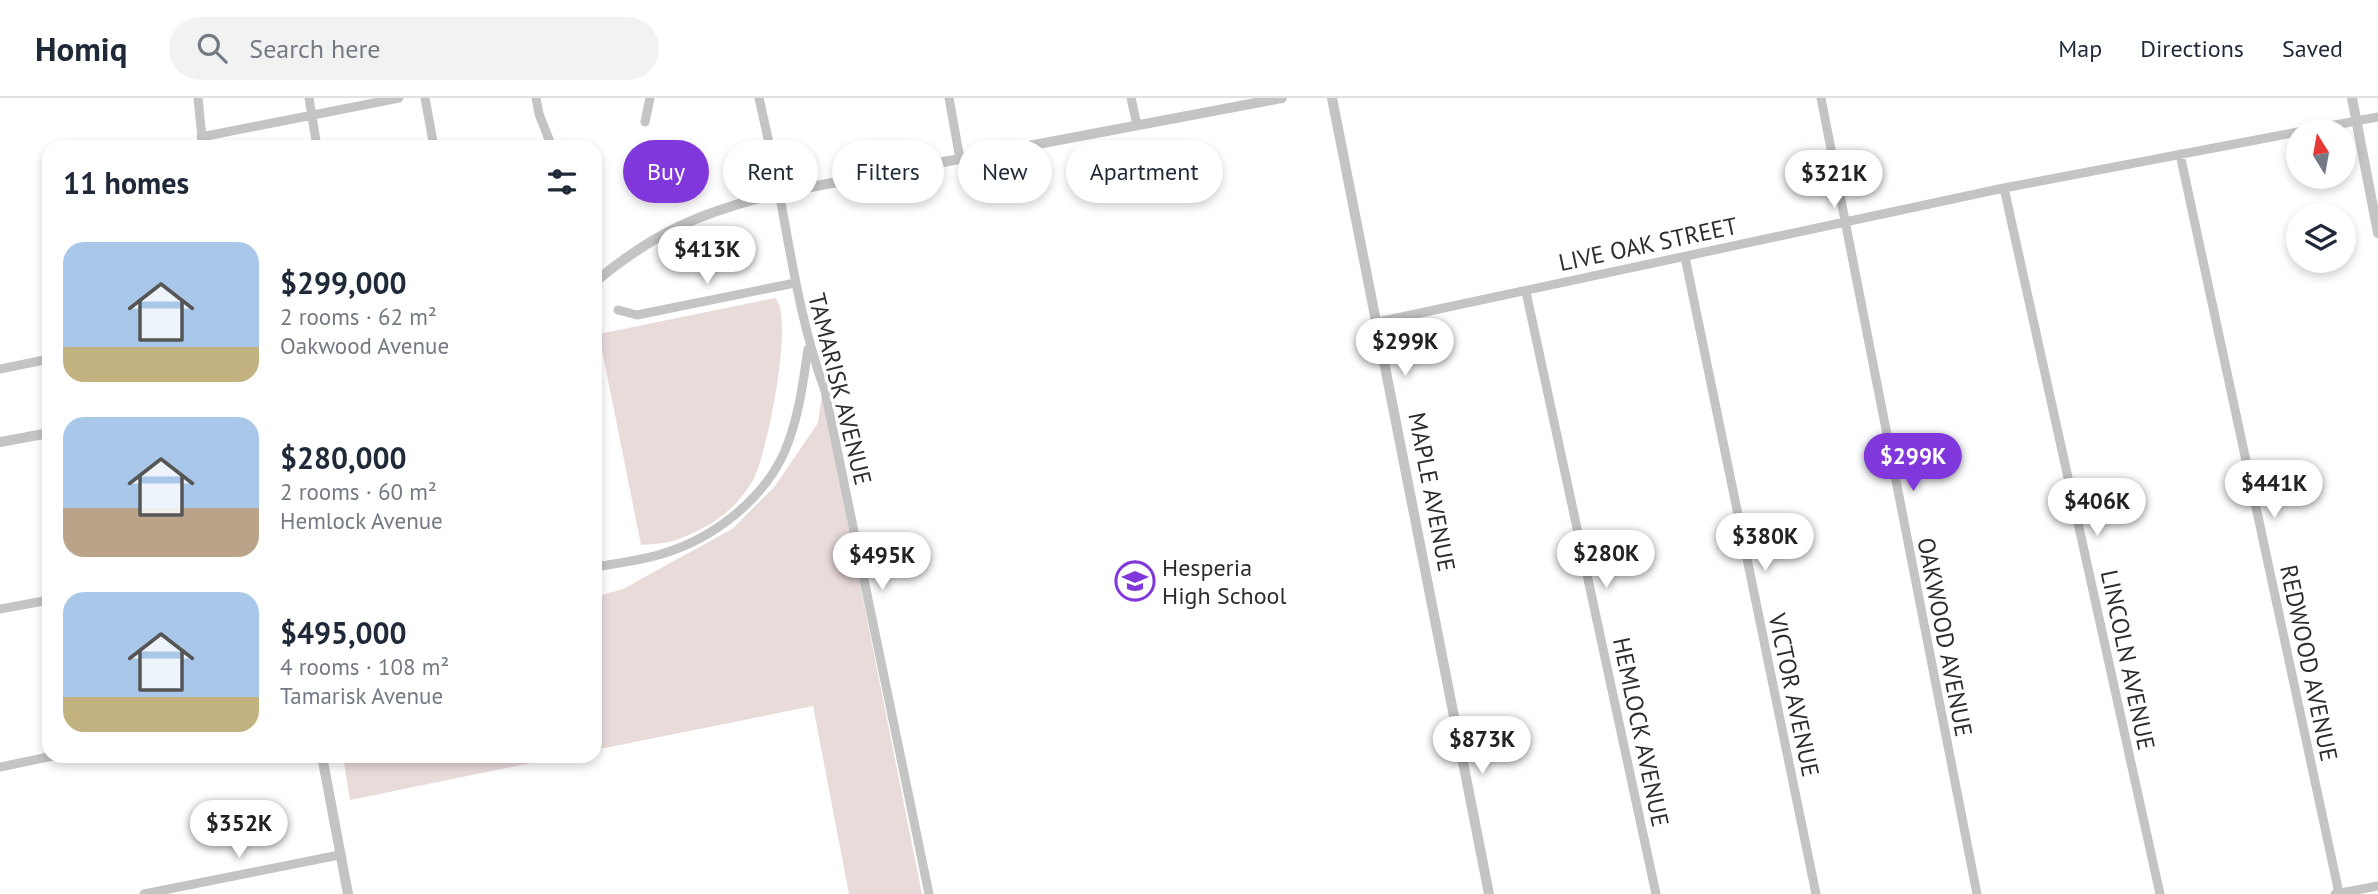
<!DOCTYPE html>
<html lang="en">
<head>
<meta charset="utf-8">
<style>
	:root { --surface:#fff; --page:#f2f2f3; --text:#1f2937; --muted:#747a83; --line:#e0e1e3; --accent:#8037dc }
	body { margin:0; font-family:"PT Sans",sans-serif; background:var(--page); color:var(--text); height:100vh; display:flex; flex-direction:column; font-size:26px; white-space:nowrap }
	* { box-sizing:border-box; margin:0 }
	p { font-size:23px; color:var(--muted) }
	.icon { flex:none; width:38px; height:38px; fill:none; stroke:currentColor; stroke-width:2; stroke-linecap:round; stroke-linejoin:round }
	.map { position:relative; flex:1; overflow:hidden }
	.side { position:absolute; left:42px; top:42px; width:560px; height:623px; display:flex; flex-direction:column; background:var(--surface); border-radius:21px; box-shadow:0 4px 10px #0003 }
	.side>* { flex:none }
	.banner { position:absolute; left:623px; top:42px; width:665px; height:63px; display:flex; gap:14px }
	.needle { width:46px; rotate:349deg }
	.controls { position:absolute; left:2286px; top:21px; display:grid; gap:14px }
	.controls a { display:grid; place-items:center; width:70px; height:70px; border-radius:50%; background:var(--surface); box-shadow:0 4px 10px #0003; font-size:35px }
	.price { position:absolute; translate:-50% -60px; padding:0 16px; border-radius:24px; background:#fff; color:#222; font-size:23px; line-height:46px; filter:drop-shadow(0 2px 4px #0008) }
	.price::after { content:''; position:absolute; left:50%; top:42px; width:21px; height:16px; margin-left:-10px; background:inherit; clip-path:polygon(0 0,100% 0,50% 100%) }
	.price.active { background:var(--accent); color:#fff }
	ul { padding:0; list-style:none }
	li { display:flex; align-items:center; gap:21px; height:175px; padding:0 21px }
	li span { display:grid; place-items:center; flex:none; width:196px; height:140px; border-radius:21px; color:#555 }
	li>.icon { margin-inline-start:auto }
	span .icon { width:84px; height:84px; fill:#fffc; stroke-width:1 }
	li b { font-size:30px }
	h2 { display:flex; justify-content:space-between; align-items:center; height:84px; padding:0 21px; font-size:30px }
	.chip { padding:0 24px; border-radius:32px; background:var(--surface); box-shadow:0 4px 10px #0003; font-size:24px; line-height:63px }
	.chip.active { background:var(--accent); color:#fff }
	header { display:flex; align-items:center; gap:42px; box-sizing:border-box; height:98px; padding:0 35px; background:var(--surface); border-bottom:2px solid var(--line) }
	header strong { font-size:33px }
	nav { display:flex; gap:38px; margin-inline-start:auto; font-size:24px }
	.search { width:490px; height:63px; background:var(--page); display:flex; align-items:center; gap:18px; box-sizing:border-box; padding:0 24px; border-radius:38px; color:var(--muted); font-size:26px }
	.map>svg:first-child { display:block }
</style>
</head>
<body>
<header>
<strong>Homiq</strong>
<div class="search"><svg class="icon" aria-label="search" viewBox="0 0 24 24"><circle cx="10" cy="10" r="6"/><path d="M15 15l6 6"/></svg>Search here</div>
<nav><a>Map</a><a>Directions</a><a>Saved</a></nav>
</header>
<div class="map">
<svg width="2378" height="796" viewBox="0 0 2378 796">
	<rect width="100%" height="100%" fill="#fff"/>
	<!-- green -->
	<path fill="#eadbdb" d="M775,200C795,218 767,353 755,378C751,387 743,397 737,404C721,422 695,436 673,443C663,446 651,446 641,447L599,237H595V222L599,236Z
		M822,296L922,796H849L813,608L595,652V499L623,491L732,431L775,388L818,325Z
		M343,658H565L350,702Z"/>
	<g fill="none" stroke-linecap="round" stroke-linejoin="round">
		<!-- minor -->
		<path stroke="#c4c4c4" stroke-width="9" d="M198,0L203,49
			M309,0L317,49
			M425,0L434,49
			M536,0L539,16L552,49
			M759,0C766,31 773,63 779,94C792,163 801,226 825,293L929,796
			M949,0L960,61
			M1131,0L1137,27
			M1821,0L1977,796
			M645,24L650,0
			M2303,33L2378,19
			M201,39L399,0
			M2180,56L2339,795
			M2004,90L2160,796
			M1685,159L1816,796
			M1526,194L1656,796
			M618,212L637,217L795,185
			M1378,224L2004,90L2298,34
			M0,271L49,261
			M595,469C619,465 645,462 668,454C716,438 763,401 784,355C798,323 803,286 808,251
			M0,511L49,502
			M0,669L53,658
			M144,796L339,757
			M2335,796L2378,788"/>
		<!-- tertiary -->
		<path stroke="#c4c4c4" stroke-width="10" d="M1332,0L1489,796
			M2352,0L2378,135
			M595,184C656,133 702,114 779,95L1282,0
			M0,344L49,335
			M322,658L348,796"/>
	</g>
	<!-- icons -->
	<defs>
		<g id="school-ring" transform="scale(2.0125)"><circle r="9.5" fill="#fff" stroke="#8037dc" stroke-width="1.5"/><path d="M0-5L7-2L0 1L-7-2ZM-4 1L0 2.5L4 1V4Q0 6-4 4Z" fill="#8037dc"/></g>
	</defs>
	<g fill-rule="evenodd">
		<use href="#school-ring" x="1135" y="483"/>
	</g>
	<g text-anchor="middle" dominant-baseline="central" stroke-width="7" stroke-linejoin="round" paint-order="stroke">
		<!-- street labels -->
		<g font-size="24" fill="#2d2d2d" stroke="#fff">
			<text transform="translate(1648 146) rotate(-12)">LIVE OAK STREET</text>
			<text transform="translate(840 291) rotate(76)">TAMARISK AVENUE</text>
			<text transform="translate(1432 394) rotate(79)">MAPLE AVENUE</text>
			<text transform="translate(1945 539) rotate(79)">OAKWOOD AVENUE</text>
			<text transform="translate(2128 562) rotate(78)">LINCOLN AVENUE</text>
			<text transform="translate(2309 565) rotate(78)">REDWOOD AVENUE</text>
			<text transform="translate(1794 597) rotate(78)">VICTOR AVENUE</text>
			<text transform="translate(1641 634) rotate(78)">HEMLOCK AVENUE</text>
		</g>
		<!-- poi labels -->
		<g font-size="24" fill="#2d2d2d" stroke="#fff" text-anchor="start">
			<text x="1162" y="469">Hesperia<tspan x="1162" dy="28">High School</tspan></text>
		</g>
	</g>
</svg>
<div class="controls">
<a><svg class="needle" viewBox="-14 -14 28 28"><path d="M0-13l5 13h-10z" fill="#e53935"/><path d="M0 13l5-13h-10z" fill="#747a83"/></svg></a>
<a><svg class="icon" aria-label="layers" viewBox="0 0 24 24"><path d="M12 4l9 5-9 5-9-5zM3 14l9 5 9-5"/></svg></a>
</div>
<b class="price" style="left:1834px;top:112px">$321K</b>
<b class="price" style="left:707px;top:188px">$413K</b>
<b class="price" style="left:1405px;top:280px">$299K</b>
<b class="price active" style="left:1913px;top:395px">$299K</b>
<b class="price" style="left:2274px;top:422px">$441K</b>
<b class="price" style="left:2097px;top:440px">$406K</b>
<b class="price" style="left:1765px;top:475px">$380K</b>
<b class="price" style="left:1606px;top:492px">$280K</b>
<b class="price" style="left:882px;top:494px">$495K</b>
<b class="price" style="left:1482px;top:678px">$873K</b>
<b class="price" style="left:239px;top:762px">$352K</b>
<div class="banner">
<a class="chip active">Buy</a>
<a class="chip">Rent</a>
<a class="chip">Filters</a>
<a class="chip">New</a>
<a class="chip">Apartment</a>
</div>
<section class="side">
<h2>11 homes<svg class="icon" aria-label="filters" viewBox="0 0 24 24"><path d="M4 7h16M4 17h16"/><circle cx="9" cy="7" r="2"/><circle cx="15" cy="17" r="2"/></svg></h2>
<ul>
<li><span style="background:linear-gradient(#a9c7e8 75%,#c2b280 0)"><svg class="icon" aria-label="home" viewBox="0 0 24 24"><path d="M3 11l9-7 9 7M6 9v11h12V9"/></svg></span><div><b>$299,000</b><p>2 rooms · 62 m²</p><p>Oakwood Avenue</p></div></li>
<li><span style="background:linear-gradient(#a9c7e8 65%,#b9a48a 0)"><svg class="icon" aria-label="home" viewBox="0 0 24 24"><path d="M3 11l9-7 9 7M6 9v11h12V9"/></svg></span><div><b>$280,000</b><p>2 rooms · 60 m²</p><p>Hemlock Avenue</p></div></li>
<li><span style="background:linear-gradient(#a9c7e8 75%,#c2b280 0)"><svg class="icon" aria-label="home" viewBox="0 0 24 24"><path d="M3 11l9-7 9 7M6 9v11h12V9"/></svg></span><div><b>$495,000</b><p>4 rooms · 108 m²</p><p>Tamarisk Avenue</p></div></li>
</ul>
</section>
</div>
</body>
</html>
